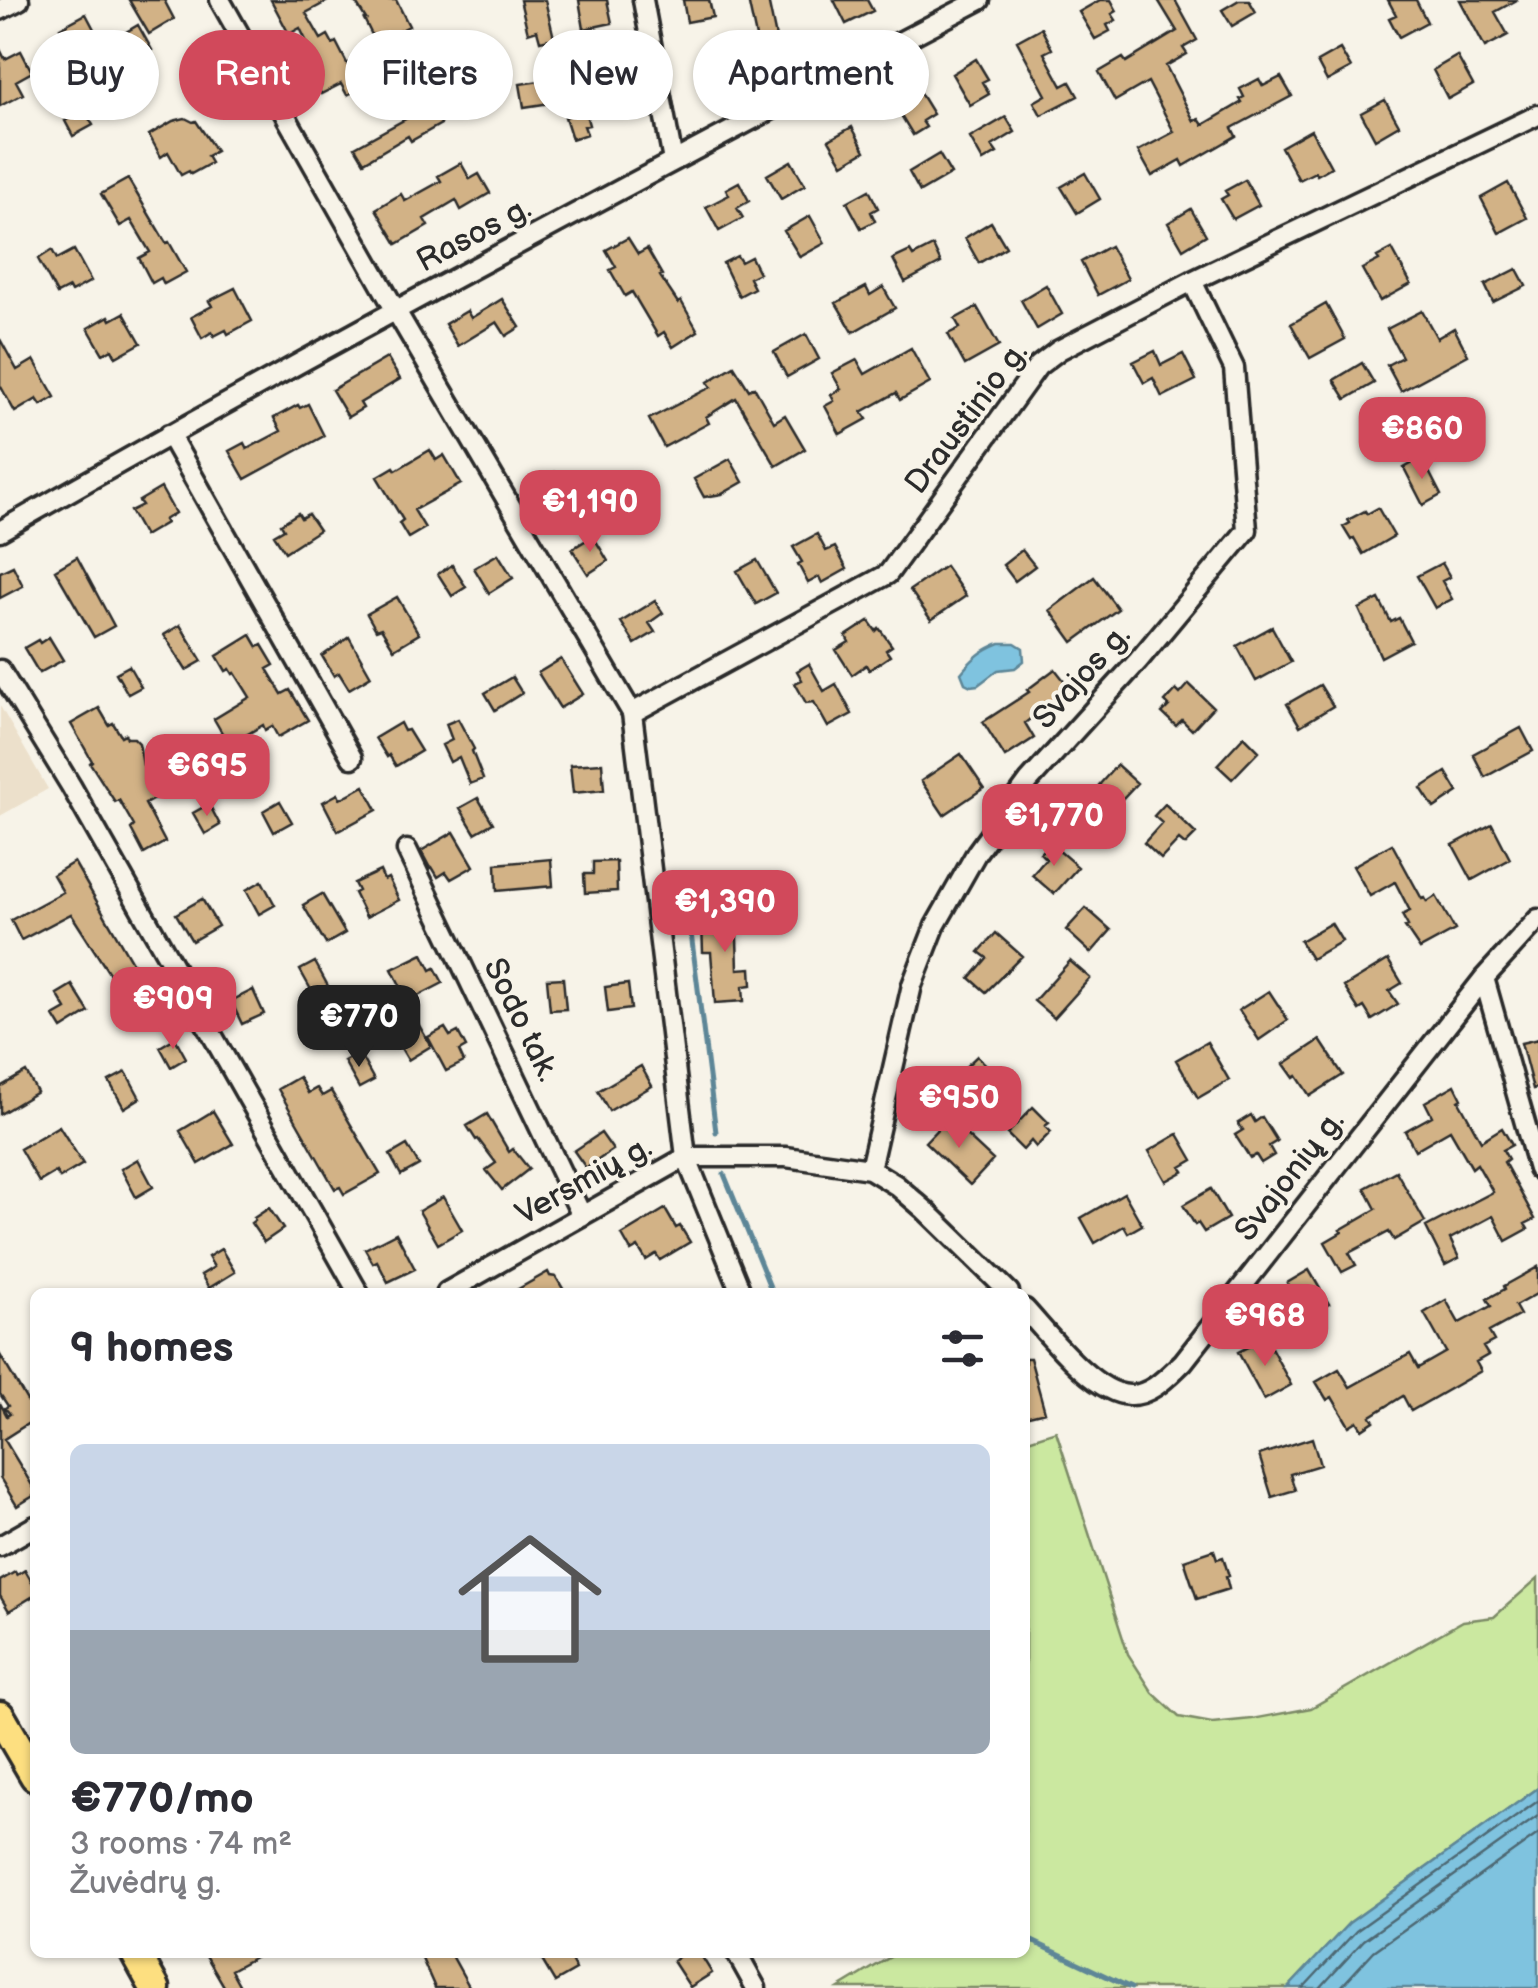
<!DOCTYPE html>
<html lang="en">
<head>
<meta charset="utf-8">
<style>
	:root { --surface:#fff; --page:#f2f2f3; --text:#2b2b33; --muted:#7c7c81; --accent:#d1495b }
	body { margin:0; font-family:"Balsamiq Sans",sans-serif; background:var(--page); color:var(--text); height:100vh; display:flex; flex-direction:column; font-size:38px; white-space:nowrap }
	* { box-sizing:border-box; margin:0 }
	p { font-size:32px; color:var(--muted) }
	.icon { flex:none; width:55px; height:55px; fill:none; stroke:currentColor; stroke-width:2; stroke-linecap:round; stroke-linejoin:round }
	.map { position:relative; flex:1; overflow:hidden }
	.sheet { position:absolute; left:30px; top:1288px; width:1000px; height:670px; display:flex; flex-direction:column; background:var(--surface); border-radius:15px; box-shadow:0 2px 8px #0004 }
	.sheet>* { flex:none }
	.banner { position:absolute; left:30px; top:30px; width:1000px; height:90px; display:flex; gap:20px }
	.price { position:absolute; translate:-50% -85px; padding:0 22px; border-radius:20px; background:var(--accent); color:#fff; font-size:32px; line-height:65px; filter:drop-shadow(0 2px 5px #0008) }
	.price::after { content:''; position:absolute; left:50%; top:60px; width:30px; height:22px; margin-left:-15px; background:inherit; clip-path:polygon(0 0,100% 0,50% 100%) }
	.price.current { background:#222; color:#fff }
	ul { padding:0; list-style:none }
	li { display:grid; align-content:center; gap:20px; height:530px; padding:0 40px }
	li span { display:grid; place-items:center; height:310px; border-radius:15px; color:#555 }
	li>.icon { margin-inline-start:auto }
	span .icon { width:180px; height:180px; fill:#fffc; stroke-width:1 }
	li b { font-size:42px }
	h2 { display:flex; justify-content:space-between; align-items:center; height:120px; padding:0 40px; font-size:42px }
	.tag { padding:0 35px; border-radius:45px; background:var(--surface); box-shadow:0 2px 8px #0004; font-size:35px; line-height:90px }
	.tag.current { background:var(--accent); color:#fff }
	.map>svg:first-child { display:block }
</style>
</head>
<body>
<div class="map">
<svg width="1538" height="1988" viewBox="0 0 1538 1988">
	<rect width="100%" height="100%" fill="#f7f3e8"/>
	<filter id="ink" filterUnits="userSpaceOnUse"><feTurbulence type="fractalNoise" baseFrequency=".01" numOctaves="2"/><feDisplacementMap in="SourceGraphic" scale="20" xChannelSelector="R" yChannelSelector="G"/><feConvolveMatrix kernelMatrix="1 2 1 2 8 2 1 2 1" color-interpolation-filters="sRGB"/></filter>
	<g filter="url(#ink)">
		<!-- built -->
		<path fill="#ece0cb" d="M0,706L48,789L0,816Z"/>
		<!-- green -->
		<path fill="#cbe8a0" stroke="#7b8a66" stroke-width="2.5" d="M1056,1431L1128,1654L1153,1693L1179,1717L1212,1723L1252,1719L1311,1708L1463,1621L1494,1617L1538,1578V1788L1349,1923L1288,1988H839L897,1953L1025,1952V1441Z"/>
		<!-- water -->
		<path fill="#7fc3df" stroke="#5d8697" stroke-width="2.5" d="M1000,643H1015L1023,648L1024,661L1015,668L998,670L978,685L971,686L965,683L961,673C973,658 982,650 1000,643Z
			M1538,1788V1988H1288L1349,1923Z"/>
		<g fill="none" stroke-linecap="round" stroke-linejoin="round">
			<!-- shore -->
			<path stroke="#4d6873" stroke-width="2.5" d="M1303,1988L1356,1931L1538,1801
				M1320,1988L1364,1940L1538,1816
				M1340,1988L1374,1951L1538,1834"/>
			<!-- stream -->
			<path stroke="#5d8697" stroke-width="5" d="M690,925L716,1132
				M724,1174L772,1292
				M1025,1928L1030,1940L1131,1988"/>
		</g>
		<!-- building -->
		<path fill="#d2b286" stroke="#2b2b2b" stroke-width="2.5" d="M129,0H164L174,19L149,34Z
			M271,0H330L306,13L321,39L328,35L333,44L336,42L352,73L378,60L375,54L380,51L364,19H366L354,0H396L409,26L401,30L421,67L390,83L386,75L347,95L341,84L321,94L304,60L313,55L300,28L289,34Z
			M520,0H545L554,38L540,41L537,30L528,33Z
			M579,0H607L612,23L584,29Z
			M683,0H709L713,17L687,22Z
			M748,0H768L778,47L759,51Z
			M834,0H867L873,11L846,24Z
			M1100,0H1111L1117,11L1112,14L1116,20L1107,25L1110,31L1095,39L1079,12Z
			M1158,0H1175L1197,40L1183,48L1187,54L1166,66L1194,121L1199,119L1203,125L1242,102L1240,99L1244,97L1240,89L1259,79L1263,86L1281,77L1292,96L1232,128L1236,136L1184,166L1181,160L1152,176L1138,151L1174,132L1148,82L1115,101L1099,72L1123,58L1126,62L1177,31Z
			M1239,0H1249L1256,12L1232,26L1222,10Z
			M1388,0H1416L1427,22L1399,37L1389,18L1396,15Z
			M1460,0H1517L1495,12L1508,35L1485,47Z
			M86,14L106,52L65,74L47,40L62,32L60,28Z
			M138,25L152,50L133,61L140,72L126,81L104,45Z
			M1041,28L1052,49L1044,53L1062,86L1070,82L1078,96L1041,115L1034,102L1046,95L1017,41Z
			M0,49L5,59L21,51L32,72L16,81L23,94L0,106Z
			M1340,49L1351,68L1327,81L1317,62Z
			M1457,56L1473,85L1448,99L1433,70Z
			M724,58L735,80L709,94L698,72Z
			M976,59L988,79L982,82L989,94L970,105L952,74Z
			M618,62L625,89L593,96L587,69Z
			M553,79L557,102L524,107L520,84Z
			M920,93L933,114L922,121L926,127L913,135L896,107Z
			M1385,100L1399,125L1375,139L1361,113Z
			M431,105L441,124L411,141L408,136L364,162L355,147Z
			M84,110L93,125L73,136L65,121Z
			M585,111L589,125L584,126L587,134L572,139L565,117Z
			M1006,117L1015,132L992,146L997,153L983,161L970,138Z
			M185,118L193,122L196,121L216,151L207,156L211,163L191,174L189,171L181,175L168,152L161,157L149,135L173,121Z
			M852,127L865,151L843,164L829,140Z
			M1311,130L1331,167L1317,175L1315,172L1299,180L1281,147Z
			M939,154L951,174L920,192L909,172Z
			M791,161L805,185L781,199L767,175Z
			M461,163L470,179L479,174L490,193L461,210L456,200L424,219L428,226L397,244L376,209L401,194L405,201L441,181L438,176Z
			M1085,173L1100,199L1077,213L1061,187Z
			M128,179L166,243L169,242L186,272L164,284L161,278L152,283L139,258L150,252L131,220L120,226L101,194Z
			M1245,180L1259,205L1233,219L1221,199L1228,195L1225,191Z
			M739,182L749,201L737,208L743,218L719,231L706,207L729,195L726,189Z
			M1508,183L1527,218L1499,233L1481,198Z
			M869,190L878,208L871,212L875,221L861,228L847,202Z
			M1191,209L1206,235L1183,249L1168,223Z
			M810,216L825,243L800,257L784,231Z
			M991,222L1006,247L979,263L965,238Z
			M628,238L638,254L647,249L662,275L660,276L678,303L681,301L698,331L673,347L664,332L658,336L632,292L625,296L610,270L616,267L606,250Z
			M933,246L941,263L905,282L893,259L910,251L913,256Z
			M1110,246L1128,279L1098,295L1081,262Z
			M1392,249L1411,284L1380,301L1362,269L1379,260L1377,257Z
			M52,250L57,259L74,250L91,281L71,292L69,288L57,294L38,259Z
			M737,256L741,262L751,257L759,273L749,278L754,288L739,296L723,263Z
			M1517,269L1526,286L1493,302L1485,285Z
			M1046,285L1062,314L1037,329L1021,300Z
			M866,287L870,295L883,287L895,308L853,332L836,303Z
			M235,288L252,321L228,334L226,330L214,336L212,332L202,338L191,317L212,306L209,301Z
			M502,299L520,327L506,336L497,322L458,346L445,324L467,311L471,318Z
			M1326,304L1345,339L1310,358L1291,324Z
			M977,307L999,346L965,365L948,334L960,328L955,319Z
			M1422,311L1437,338L1454,328L1468,355L1401,391L1387,365L1402,357L1387,329Z
			M124,313L141,343L116,357L112,349L103,354L88,328L109,316L111,320Z
			M806,334L819,359L787,377L774,352Z
			M0,339L17,370L34,360L55,397L41,405L37,399L15,412L0,385Z
			M911,348L930,383L900,400L896,393L862,412L867,419L840,434L825,406L834,401L831,395L841,389L832,373L857,360L865,374Z
			M1155,351L1161,365L1183,354L1196,380L1162,397L1153,378L1144,383L1133,362Z
			M387,358L400,379L360,403L363,408L348,417L332,390Z
			M1362,363L1374,383L1346,399L1334,380Z
			M734,366L749,390L754,387L774,422L785,415L805,449L776,466L736,398L706,417L709,423L664,447L649,419L711,387L708,382Z
			M308,404L324,436L245,479L229,451L244,443L247,449L281,431L274,418L298,405L300,408Z
			M430,450L436,460L444,455L461,484L414,510L425,528L408,538L399,523L403,520L377,477L394,467L396,470Z
			M1422,458L1441,495L1423,505L1404,468Z
			M730,459L743,482L722,494L704,497L694,479Z
			M555,472L566,491L546,503L535,484Z
			M161,488L175,513L164,520L166,523L144,536L130,511L142,505L139,501Z
			M637,499L653,525L637,535L621,508Z
			M1378,508L1394,536L1363,554L1354,538L1351,540L1343,527L1350,523L1348,520L1365,511L1367,514Z
			M298,513L301,518L308,514L319,530L285,552L274,535L284,529L281,524Z
			M817,534L826,551L835,547L847,569L822,583L819,577L808,583L798,564L802,562L793,547Z
			M593,536L608,561L588,574L572,549Z
			M1022,550L1035,566L1015,581L1003,565Z
			M498,554L513,578L489,593L474,568Z
			M77,557L114,626L94,637L55,570Z
			M757,560L776,593L756,604L737,571Z
			M1442,563L1450,577L1442,581L1452,599L1435,608L1417,576Z
			M452,565L466,587L452,596L438,574Z
			M13,566L23,586L0,598V572Z
			M945,566L966,596L931,620L910,590Z
			M1094,577L1118,609L1073,642L1050,610Z
			M397,597L419,634L394,649L381,628L376,630L367,614Z
			M1379,599L1391,622L1399,618L1411,641L1381,657L1359,609Z
			M655,601L663,613L649,623L655,632L635,644L621,622Z
			M869,621L876,631L879,628L892,646L886,650L890,656L869,670L866,665L852,675L836,650L849,642L846,636Z
			M180,625L202,661L186,670L164,635Z
			M1272,627L1291,662L1256,681L1237,646Z
			M251,635L258,647L262,645L274,665L267,669L282,694L290,690L308,720L278,737L272,726L265,730L263,725L229,745L214,719L250,697L235,673L233,674L230,669L226,671L217,656Z
			M49,637L63,660L39,673L24,648L38,640L40,643Z
			M349,637L371,676L349,689L339,673L334,676L322,656Z
			M561,659L583,694L560,708L538,673Z
			M809,664L824,691L836,684L852,714L828,727L814,702L806,703L795,683L802,680L797,671Z
			M129,666L141,687L128,694L116,673Z
			M1055,669L1073,692L1056,704L1053,701L1025,723L1034,738L1005,757L983,722L1029,692L1027,690Z
			M512,677L522,693L495,710L485,693Z
			M1189,684L1213,707L1192,730L1182,720L1176,726L1162,713L1169,706L1165,702L1176,690L1180,694Z
			M1320,685L1333,706L1300,726L1287,704Z
			M99,708L109,725L113,723L121,736L125,734L127,738H134L139,743L143,765L161,795L145,804L165,842L144,854L131,829L134,826L119,800L115,802L90,763L92,761L71,724Z
			M458,719L474,749L472,751L483,779L470,784L459,757L450,762L442,745L452,740L446,724Z
			M400,723L404,731L408,730L421,751L396,766L389,755L387,757L375,738Z
			M1521,728L1533,751L1485,777L1473,754Z
			M1244,736L1259,751L1232,779L1217,765Z
			M961,754L984,788L944,815L921,781Z
			M602,763L604,790L573,793L570,765Z
			M1117,765L1137,783L1108,814L1094,801L1104,789L1099,785Z
			M1446,772L1458,792L1434,808L1421,788Z
			M364,786L377,810L338,831L323,802L338,794L340,799Z
			M478,798L493,823L475,833L460,808Z
			M280,801L292,822L274,832L263,811Z
			M209,804L220,825L205,834L193,813Z
			M1165,804L1196,834L1185,845L1179,840L1161,859L1144,843L1162,823L1154,816Z
			M1492,824L1510,859L1472,880L1453,845Z
			M454,832L474,866L451,879L446,872L438,877L432,867L430,868L421,851Z
			M1050,843L1078,867L1054,894L1032,875L1046,859L1040,853Z
			M1392,844L1422,899L1425,898L1427,902L1436,896L1455,930L1420,949L1405,927L1408,926L1402,915L1410,911L1395,882L1370,896L1353,866Z
			M551,859L553,886L497,891L496,864Z
			M616,861L617,891L585,893L584,874H593V862Z
			M74,862L137,971L116,984L71,914L21,940L11,920L63,892L53,875Z
			M380,871L384,880L388,878L399,900L366,917L354,893L358,891L354,883Z
			M262,881L275,905L259,914L246,890Z
			M322,894L345,933L326,944L303,905Z
			M202,899L218,926L192,941L176,914Z
			M736,908L738,969L751,968L752,985L743,986L744,1001L715,1003L711,952H703L702,923H707L706,909Z
			M1086,908L1111,930L1091,953L1066,930Z
			M1331,923L1342,941L1311,959L1300,941Z
			M996,933L1022,956L986,992L970,978L987,958L979,952Z
			M423,954L431,970L435,968L443,983L408,1001L392,969Z
			M1388,960L1402,983L1389,991L1398,1004L1372,1020L1364,1007L1359,1010L1344,987Z
			M1070,961L1090,978L1054,1018L1034,1001Z
			M315,962L329,988L314,995L300,970Z
			M563,978L566,1009L550,1010L547,979Z
			M628,984L631,1009L608,1012L605,987Z
			M72,985L89,1012L62,1029L54,1016L66,1009L57,994Z
			M253,990L264,1014L242,1024L231,1001Z
			M1269,991L1288,1020L1259,1040L1239,1010Z
			M413,1015L431,1046L408,1060L390,1029Z
			M445,1028L450,1036L458,1032L466,1047L459,1051L464,1062L446,1071L428,1037Z
			M175,1038L186,1058L171,1067L160,1047Z
			M1538,1039V1088L1533,1089L1521,1043Z
			M1320,1040L1343,1075L1310,1096L1297,1076L1294,1078L1284,1064Z
			M1207,1042L1229,1080L1198,1098L1176,1060Z
			M359,1053L374,1080L359,1088L344,1061Z
			M977,1056L1003,1081L971,1113L956,1097L960,1093L953,1086L962,1078L958,1074Z
			M641,1066L652,1086L609,1111L598,1091Z
			M26,1072L37,1092L0,1114V1087Z
			M126,1072L140,1098L124,1108L109,1081Z
			M299,1077L308,1093L317,1088L322,1096L331,1091L380,1174L344,1194L340,1187L335,1189L278,1089Z
			M1455,1085L1462,1099L1459,1101L1481,1141L1502,1128L1512,1145L1503,1150L1508,1159L1504,1162L1535,1219L1525,1224L1528,1229L1506,1241L1493,1216L1450,1239L1459,1258L1445,1265L1426,1227L1493,1192L1477,1164L1472,1168L1450,1130L1415,1150L1405,1131L1432,1116L1425,1102Z
			M1033,1107L1049,1123L1045,1126L1051,1132L1036,1147L1031,1141L1023,1150L1007,1134Z
			M213,1111L233,1144L199,1164L180,1131Z
			M487,1114L509,1152L513,1149L529,1169L502,1190L486,1170L496,1163L478,1139L476,1140L467,1126Z
			M1251,1115L1255,1122L1262,1117L1277,1141L1269,1146L1274,1155L1261,1163L1256,1155L1250,1158L1235,1135L1243,1130L1238,1123Z
			M948,1118L993,1160L970,1185L925,1142Z
			M59,1126L83,1164L60,1178L56,1172L39,1182L20,1149Z
			M601,1133L613,1150L586,1168L574,1151Z
			M1178,1134L1193,1160L1181,1167L1184,1171L1166,1181L1149,1151Z
			M407,1145L419,1165L401,1175L390,1155Z
			M138,1159L153,1187L136,1197L121,1169Z
			M1396,1171L1425,1222L1394,1240L1389,1232L1349,1253L1356,1265L1342,1272L1325,1242L1342,1232L1340,1230L1376,1209L1365,1188Z
			M1211,1189L1228,1218L1204,1232L1198,1223L1195,1225L1183,1205Z
			M1124,1193L1142,1225L1128,1233L1124,1226L1095,1243L1081,1218Z
			M443,1197L462,1230L438,1244L419,1211Z
			M269,1208L283,1229L264,1242L251,1223L255,1220L254,1218Z
			M665,1209L676,1228L680,1226L690,1242L660,1260L656,1254L646,1260L638,1247L631,1251L622,1235Z
			M396,1233L415,1269L388,1282L377,1261L373,1263L365,1249Z
			M221,1249L235,1272L209,1288L201,1275L214,1267L208,1257Z
			M1538,1267V1293L1515,1306L1520,1315L1489,1332L1494,1341L1483,1347L1488,1355L1476,1362L1481,1371L1411,1411L1403,1396L1371,1416L1374,1421L1362,1429L1357,1421L1349,1426L1332,1397L1327,1400L1316,1382L1339,1369L1350,1387L1410,1354L1418,1368L1446,1352L1424,1313L1446,1300L1459,1323L1491,1306L1487,1299L1505,1289L1504,1286Z
			M1309,1270L1329,1304L1289,1327L1272,1297L1289,1286L1287,1283Z
			M548,1272L550,1276L556,1277L565,1292H513Z
			M1266,1338L1291,1385L1264,1400L1238,1352Z
			M0,1355L35,1414V1419L4,1439L35,1490V1495L17,1506L0,1478V1403L7,1416L10,1414L5,1408L8,1406L0,1394Z
			M1025,1358H1030L1045,1412L1025,1417Z
			M1312,1438L1320,1465L1290,1474L1295,1490L1272,1497L1259,1455Z
			M1214,1550L1217,1559L1223,1557L1229,1576L1226,1577L1229,1589L1197,1599L1184,1560Z
			M25,1570L35,1587V1595L9,1611L0,1596V1581L15,1572L17,1575Z
			M204,1952H264L231,1970L241,1988H225Z
			M419,1952H450L470,1988H435Z
			M537,1952H566L576,1970L555,1982Z
			M685,1952H699L712,1973L690,1987L673,1961Z"/>
		<g fill="none" stroke-linecap="round" stroke-linejoin="round">
			<!-- minor casing -->
			<g stroke="#2b2b2b" stroke-width="25">
				<path id="minor" d="M220,0L396,311L632,713L686,1157L447,1292
					M643,0L673,161
					M0,10L19,0
					M169,434L352,758
					M0,531C323,346 651,172 980,0
					M0,670L71,786L358,1292
					M632,713L888,574L1038,366L1059,350L1192,281L1538,115
					M407,850L582,1216
					M1484,978L1538,1169
					M870,1169L912,985L935,926L977,852L1029,781L1138,661L1247,530L1234,368L1192,281
					M741,1292L686,1157H786L870,1169L896,1185L925,1210L1009,1292
					M1025,1309C1049,1335 1093,1393 1129,1395C1151,1396 1169,1375 1183,1362L1484,978L1538,919
					M0,1546L35,1526
					M736,1952L756,1988"/>
			</g>
			<!-- primary casing -->
			<g stroke="#2b2b2b" stroke-width="35">
				<path id="primary" d="M0,1716L35,1776
					M135,1952L155,1988"/>
			</g>
			<!-- minor -->
			<use href="#minor" stroke="#f7f3e8" stroke-width="18"/>
			<!-- primary -->
			<use href="#primary" stroke="#fddf80" stroke-width="28"/>
		</g>
	</g>
	<g text-anchor="middle" dominant-baseline="central" stroke-width="8" stroke-linejoin="round" paint-order="stroke">
		<!-- street labels -->
		<g font-size="32" fill="#2b2b2b" stroke="#f7f3e8">
			<text transform="translate(474 235) rotate(-28)">Rasos g.</text>
			<text transform="translate(967 418) rotate(-53)">Draustinio g.</text>
			<text transform="translate(1082 677) rotate(-48)">Svajos g.</text>
			<text transform="translate(521 1020) rotate(64)">Sodo tak.</text>
			<text transform="translate(1290 1176) rotate(-52)">Svajonių g.</text>
			<text transform="translate(584 1181) rotate(-29)">Versmių g.</text>
		</g>
	</g>
</svg>
<b class="price" style="left:1422px;top:482px">€860</b>
<b class="price" style="left:590px;top:555px">€1,190</b>
<b class="price" style="left:207px;top:819px">€695</b>
<b class="price" style="left:1054px;top:869px">€1,770</b>
<b class="price" style="left:725px;top:955px">€1,390</b>
<b class="price" style="left:173px;top:1052px">€909</b>
<b class="price current" style="left:359px;top:1070px">€770</b>
<b class="price" style="left:959px;top:1151px">€950</b>
<b class="price" style="left:1265px;top:1369px">€968</b>
<div class="banner">
<a class="tag">Buy</a>
<a class="tag current">Rent</a>
<a class="tag">Filters</a>
<a class="tag">New</a>
<a class="tag">Apartment</a>
</div>
<section class="sheet">
<h2>9 homes<svg class="icon" aria-label="filters" viewBox="0 0 24 24"><path d="M4 7h16M4 17h16"/><circle cx="9" cy="7" r="2"/><circle cx="15" cy="17" r="2"/></svg></h2>
<ul>
<li><span style="background:linear-gradient(#c9d6e8 60%,#9aa5b1 0)"><svg class="icon" aria-label="home" viewBox="0 0 24 24"><path d="M3 11l9-7 9 7M6 9v11h12V9"/></svg></span><div><b>€770/mo</b><p>3 rooms · 74 m²</p><p>Žuvėdrų g.</p></div></li>
</ul>
</section>
</div>
</body>
</html>
